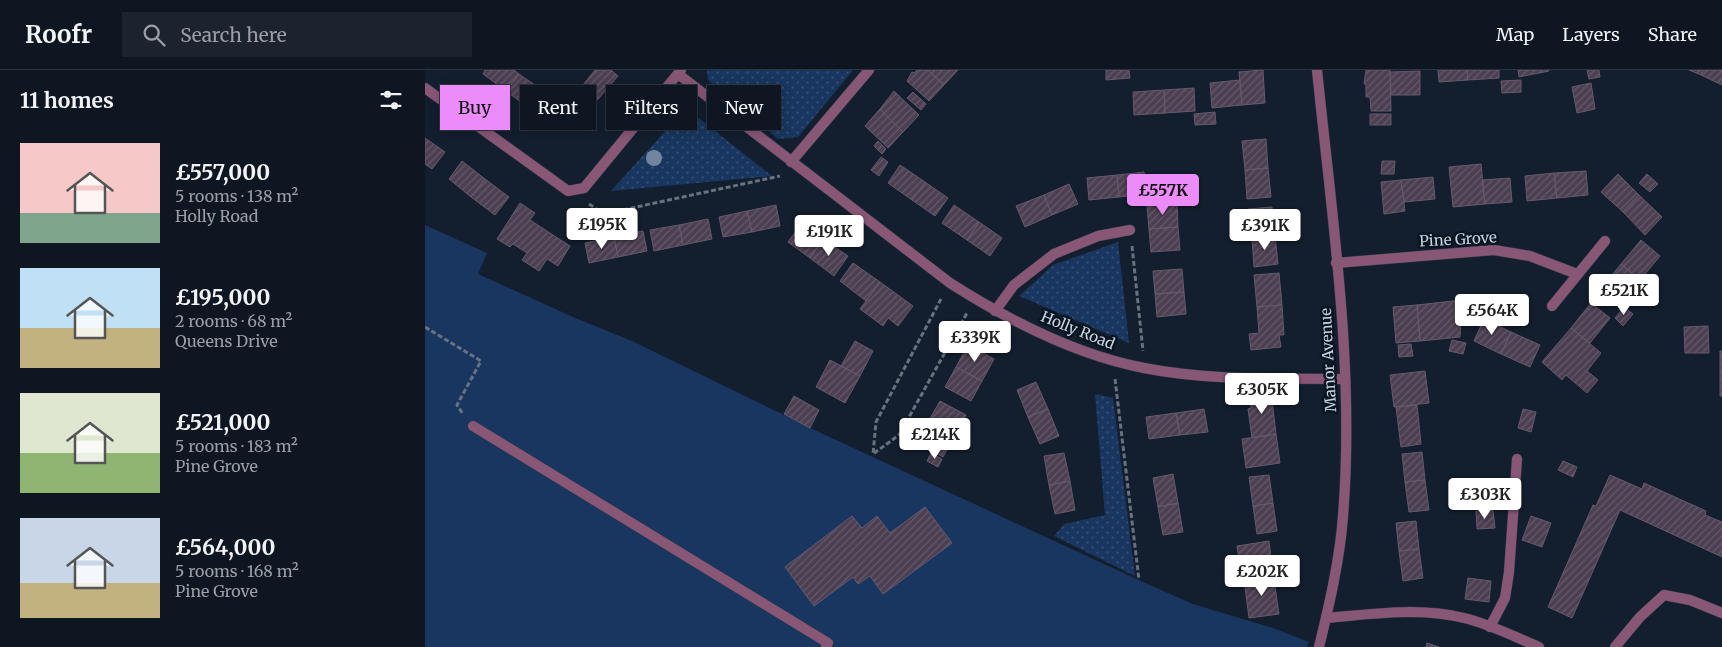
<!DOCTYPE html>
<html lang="en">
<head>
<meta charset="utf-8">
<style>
	:root { --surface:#0e1622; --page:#1c232f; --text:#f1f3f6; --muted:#9b9fa5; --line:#2e3540; --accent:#ec8cfa }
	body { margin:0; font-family:Merriweather,serif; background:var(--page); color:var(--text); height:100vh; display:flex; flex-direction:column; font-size:19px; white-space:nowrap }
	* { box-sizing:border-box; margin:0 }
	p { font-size:16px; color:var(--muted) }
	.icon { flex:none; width:28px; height:28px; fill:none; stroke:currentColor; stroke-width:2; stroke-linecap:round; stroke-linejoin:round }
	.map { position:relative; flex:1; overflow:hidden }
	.drawer { display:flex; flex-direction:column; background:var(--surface); width:425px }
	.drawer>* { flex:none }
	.top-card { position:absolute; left:15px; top:15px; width:475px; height:45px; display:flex; gap:10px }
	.price { position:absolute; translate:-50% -42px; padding:0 11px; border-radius:5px; background:#fff; color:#222; font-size:16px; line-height:32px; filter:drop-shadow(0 1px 2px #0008) }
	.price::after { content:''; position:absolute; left:50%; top:30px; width:15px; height:11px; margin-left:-8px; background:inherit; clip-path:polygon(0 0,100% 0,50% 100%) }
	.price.current { background:var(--accent); color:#111 }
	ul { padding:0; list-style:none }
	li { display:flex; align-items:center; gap:15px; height:125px; padding:0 20px }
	li span { display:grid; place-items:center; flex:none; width:140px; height:100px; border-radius:0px; color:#555 }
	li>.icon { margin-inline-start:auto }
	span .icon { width:60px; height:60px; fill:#fffc; stroke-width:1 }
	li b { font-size:21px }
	h2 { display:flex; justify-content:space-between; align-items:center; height:60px; padding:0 20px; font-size:21px }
	.chip { padding:0 18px; border-radius:0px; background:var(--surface); box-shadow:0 2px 12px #0003,0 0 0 1px var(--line); font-size:18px; line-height:45px }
	.chip.current { background:var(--accent); color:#111 }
	header { display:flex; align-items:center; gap:30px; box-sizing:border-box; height:70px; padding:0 25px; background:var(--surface); border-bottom:1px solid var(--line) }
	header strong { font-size:24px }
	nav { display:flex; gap:28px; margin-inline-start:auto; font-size:18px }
	.search { width:350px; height:45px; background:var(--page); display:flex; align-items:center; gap:12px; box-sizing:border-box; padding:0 18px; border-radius:0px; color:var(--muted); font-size:19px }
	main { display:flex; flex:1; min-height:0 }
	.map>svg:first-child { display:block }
</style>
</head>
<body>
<header>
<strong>Roofr</strong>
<div class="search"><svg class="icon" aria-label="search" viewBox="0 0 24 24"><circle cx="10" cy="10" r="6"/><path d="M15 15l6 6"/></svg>Search here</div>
<nav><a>Map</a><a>Layers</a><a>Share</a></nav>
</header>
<main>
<section class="drawer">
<h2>11 homes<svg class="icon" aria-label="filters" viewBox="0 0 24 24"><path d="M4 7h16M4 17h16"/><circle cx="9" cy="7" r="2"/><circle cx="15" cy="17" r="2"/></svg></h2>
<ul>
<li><span style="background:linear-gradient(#f6c9c9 70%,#7fa58c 0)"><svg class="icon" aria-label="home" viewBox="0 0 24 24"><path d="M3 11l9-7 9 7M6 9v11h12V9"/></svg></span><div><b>£557,000</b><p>5 rooms · 138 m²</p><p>Holly Road</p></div></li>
<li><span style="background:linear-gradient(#bfe0f5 60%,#c2b280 0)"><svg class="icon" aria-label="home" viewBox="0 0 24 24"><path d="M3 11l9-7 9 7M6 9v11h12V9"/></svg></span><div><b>£195,000</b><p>2 rooms · 68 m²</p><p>Queens Drive</p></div></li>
<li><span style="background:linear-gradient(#dfe7d0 60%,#8fb573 0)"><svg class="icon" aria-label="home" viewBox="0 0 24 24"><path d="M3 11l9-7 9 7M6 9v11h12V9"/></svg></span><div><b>£521,000</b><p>5 rooms · 183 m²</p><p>Pine Grove</p></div></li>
<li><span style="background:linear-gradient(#c9d6e8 65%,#c2b280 0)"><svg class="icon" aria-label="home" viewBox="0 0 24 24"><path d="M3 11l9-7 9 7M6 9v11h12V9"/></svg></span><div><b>£564,000</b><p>5 rooms · 168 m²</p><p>Pine Grove</p></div></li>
</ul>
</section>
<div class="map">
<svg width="1297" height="577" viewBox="0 0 1297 577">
	<defs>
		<pattern id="grass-dots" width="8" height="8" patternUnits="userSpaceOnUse" patternTransform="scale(1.25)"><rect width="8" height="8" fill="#18365f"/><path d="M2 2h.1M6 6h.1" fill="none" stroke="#385276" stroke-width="1.8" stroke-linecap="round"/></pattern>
		<pattern id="building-hatch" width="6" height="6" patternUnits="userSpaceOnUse" patternTransform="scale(1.25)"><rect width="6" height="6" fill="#4b3f51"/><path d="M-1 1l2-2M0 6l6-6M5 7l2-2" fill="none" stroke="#645a6a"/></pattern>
	</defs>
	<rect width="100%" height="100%" fill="#131e2e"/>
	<!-- grass -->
	<path fill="url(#grass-dots)" d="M282,0H428L373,67L353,69L283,10Z
		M266,42L347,106L186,121L252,48Z
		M693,172L704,273L594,226L628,195Z
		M670,324L688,328L710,506L629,466L639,454L680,445Z"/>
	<!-- park -->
	<path fill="#18365f" d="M0,155L62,183L53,204L148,247L207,271L396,363L718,512L768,534L848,558L884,572L882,577H0Z"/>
	<!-- building -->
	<path fill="url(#building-hatch)" stroke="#66596d" d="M60,0H89L94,4L81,21L58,4Z
		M170,0H186L193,6L174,28L158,15Z
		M492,0H503L519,15L504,31L482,11L487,2L489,3Z
		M503,0H533L519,15Z
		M681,0H704L705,8L681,10Z
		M838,0L840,33L817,35L814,2Z
		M941,0H965L966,41H946L945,27H941V14H939Z
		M1013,0H1042L1043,10L1014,12Z
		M1042,0H1074V8L1043,10Z
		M1093,0H1124V1L1094,7Z
		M1162,0H1174L1175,7L1164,9Z
		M1264,0H1278L1276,5Z
		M1278,0H1297V15L1276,5Z
		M995,1V25H966L965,2Z
		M94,4L117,20L104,38L81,21Z
		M815,10L817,35L787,38L785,13Z
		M1096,10V22L1077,23L1076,11Z
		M1166,13L1170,39L1152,43L1147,17Z
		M158,15L174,28L154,51L139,37Z
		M769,18L770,41L740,43L739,20Z
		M739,20L740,43L709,45L708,22Z
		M469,21L494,45L478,62L455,39Z
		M488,22L501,34L496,40L482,28Z
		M120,23L130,30L120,45L110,39Z
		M455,39L478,62L463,78L440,56Z
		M790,42L791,54L770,55L769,44Z
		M945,44H966V55H945Z
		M0,68L20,82L7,99L0,94Z
		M841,69L843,98L820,100L817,71Z
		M453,71L461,79L457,84L449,76Z
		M456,87L463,92L454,106L446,100Z
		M37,91L60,109L46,127L24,109Z
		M957,91H970L969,104H956Z
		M1056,94L1060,134L1028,137L1024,97Z
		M475,95L500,112L487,130L463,113Z
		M843,98L846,127L822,129L820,100Z
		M1161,101L1163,125L1132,128L1129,103Z
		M719,102L722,124L694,127L692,105Z
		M1129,103L1132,128L1102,131L1100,106Z
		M1193,104L1214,125L1198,142L1176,122Z
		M1222,104L1233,114L1225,122L1214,113Z
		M692,105L694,127L664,130L662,108Z
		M1008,107L1010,129L979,132L976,110Z
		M1085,108L1087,132L1060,134L1057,110Z
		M60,109L84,127L70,145L46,127Z
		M976,110L980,141L959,144L956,112Z
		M500,112L523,128L510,146L487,130Z
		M644,114L653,134L627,145L619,125Z
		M619,125L627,145L600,157L591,136Z
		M1214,125L1237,147L1220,165L1198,142Z
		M95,133L110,143L105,150L145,176L133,196L122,189L114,201L97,190L102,183L88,174L85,177L72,169Z
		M752,134L753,157L724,159L722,136Z
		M351,135L355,156L327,162L322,141Z
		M529,135L554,152L542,170L517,153Z
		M847,137L850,166L827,168L823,139Z
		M322,141L327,162L298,167L294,147Z
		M283,149L287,169L258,175L254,155Z
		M554,152L577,168L565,186L542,170Z
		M377,153L398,169L385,188L363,172Z
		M254,155L258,175L229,181L225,160Z
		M753,157L755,180L726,182L724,159Z
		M218,161L222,181L193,187L189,167Z
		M850,166L853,194L829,197L827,168Z
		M189,167L193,187L164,193L160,173Z
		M398,169L423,186L409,206L385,188Z
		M1216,170L1235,186L1215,210L1196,194Z
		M428,193L455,212L441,231L415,211Z
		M1196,194L1215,210L1196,233L1177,217Z
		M757,199L759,222L730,224L728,201Z
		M854,203L857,235L832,237L829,205Z
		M455,212L488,236L473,256L463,248L458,256L435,239Z
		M759,222L761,244L732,247L730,224Z
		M1037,230L1035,267L995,271L992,235Z
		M1166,233L1185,248L1165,273L1146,258Z
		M857,235L859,265H854L856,277L826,280L824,264L834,263L832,237Z
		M992,235L995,271L971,273L968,237Z
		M1199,237L1208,244L1198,256L1190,248Z
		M1059,249L1086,262L1076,284L1049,271Z
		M1283,256L1284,283H1260L1259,257Z
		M1146,258L1176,283L1162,301L1173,310L1162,323L1141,305L1137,310L1117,292Z
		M1086,262L1115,275L1105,297L1076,284Z
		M1027,270L1041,273L1038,284L1024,281Z
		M430,271L448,281L435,306L416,296Z
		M986,274L988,286L974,287L973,275Z
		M543,275L569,289L557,311L531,297Z
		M1295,281H1297V303H1295Z
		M405,290L435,306L420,333L391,317Z
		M531,297L557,311L546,331L520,317Z
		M1000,301L1004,333L969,337L965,305Z
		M1295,303H1297V326H1295Z
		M611,312L623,339L603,347L592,320Z
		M846,322L851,364L827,368L823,339L826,338L825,325Z
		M369,326L394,340L385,358L359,344Z
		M515,331L541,345L529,367L503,352Z
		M992,335L996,374L976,377L971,337Z
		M623,339L634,366L615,374L603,347Z
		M779,339L783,362L755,365L751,343Z
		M1098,339L1111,342L1106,362L1093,358Z
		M751,343L755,365L724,369L721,347Z
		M503,352L529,367L518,387L492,372Z
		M851,364L855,393L821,398L817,369Z
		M997,382L1000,410L980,412L977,384Z
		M506,383L517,389L513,397L502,391Z
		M639,383L645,411L624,415L619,386Z
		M1138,391L1152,397L1148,407L1133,400Z
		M748,404L753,433L733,437L728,408Z
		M844,405L848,433L828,436L824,407Z
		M1185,405L1217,419L1219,413L1281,441L1280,445L1297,452V487L1195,440L1147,548L1123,537L1168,435L1171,436Z
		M1000,410L1004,440L984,442L980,412Z
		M645,411L650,440L630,444L624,415Z
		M753,433L758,462L738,465L733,437Z
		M848,433L852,461L832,464L828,436Z
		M500,437L527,473L458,524L445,506L433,514L428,507L389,536L360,497L427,446L437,458L452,446L465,463Z
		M1068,440L1070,458L1052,459L1051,441Z
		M1106,446L1126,453L1117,477L1097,470Z
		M991,451L994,479L974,481L971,453Z
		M844,471L848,503L827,506L825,494L815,496L812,476Z
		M994,479L998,508L978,511L974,481Z
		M848,503L854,544L824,548L820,517L828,516L827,506Z
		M1043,508L1066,511L1064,532L1040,529Z
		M1002,573L1014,577H1001Z"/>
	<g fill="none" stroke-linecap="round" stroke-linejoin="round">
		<!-- service casing -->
		<g stroke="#303b4a" stroke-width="11">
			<path id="service" d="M570,241L589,215L629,184L673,166L705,160
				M48,356L403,573L401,577
				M1065,557L1080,528L1084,502L1092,389"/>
		</g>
		<!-- minor casing -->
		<g stroke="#303b4a" stroke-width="11">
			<path id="minor" d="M892,0C907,148 930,298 918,446C915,489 904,536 894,577
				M253,4L525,213C583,250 650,285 719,298C785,311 853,308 920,309
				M0,18L143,121L159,118L256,0
				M366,92L444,0
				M911,193L1069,180L1105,186L1152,204
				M1127,236L1180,171
				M901,548C947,544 994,537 1039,548C1065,554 1090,567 1114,577
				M1190,577L1215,547L1239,525L1265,530L1297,543"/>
		</g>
		<!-- path -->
		<path stroke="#68727f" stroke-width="3" stroke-dasharray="5 2.5" stroke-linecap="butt" d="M164,134L179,144L355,106
			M707,176L718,281
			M516,229L451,352L448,384L474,365L542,243
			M0,257L56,291L32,335L38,344
			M690,309L714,510"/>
		<!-- service -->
		<use href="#service" stroke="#885776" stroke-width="10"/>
		<!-- minor -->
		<use href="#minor" stroke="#885776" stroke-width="10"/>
	</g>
	<!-- trees -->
	<circle fill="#72859f" cx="229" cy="88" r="8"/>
	<g text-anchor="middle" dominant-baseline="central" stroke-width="5" stroke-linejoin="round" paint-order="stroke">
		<!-- street labels -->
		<g font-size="15" fill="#cad2dd" stroke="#0a1524">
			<text transform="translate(1033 169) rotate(-3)">Pine Grove</text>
			<text transform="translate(653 260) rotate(22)">Holly Road</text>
			<text transform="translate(903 290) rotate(-93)">Manor Avenue</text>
		</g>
	</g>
</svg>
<b class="price current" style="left:738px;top:146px">£557K</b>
<b class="price" style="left:177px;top:180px">£195K</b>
<b class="price" style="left:840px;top:181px">£391K</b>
<b class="price" style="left:404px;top:187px">£191K</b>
<b class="price" style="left:1199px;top:246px">£521K</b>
<b class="price" style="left:1067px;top:266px">£564K</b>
<b class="price" style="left:550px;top:293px">£339K</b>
<b class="price" style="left:837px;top:345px">£305K</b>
<b class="price" style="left:510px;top:390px">£214K</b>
<b class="price" style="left:1060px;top:450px">£303K</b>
<b class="price" style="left:837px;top:527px">£202K</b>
<div class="top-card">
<a class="chip current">Buy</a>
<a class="chip">Rent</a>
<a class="chip">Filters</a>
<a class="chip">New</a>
</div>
</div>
</main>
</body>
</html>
